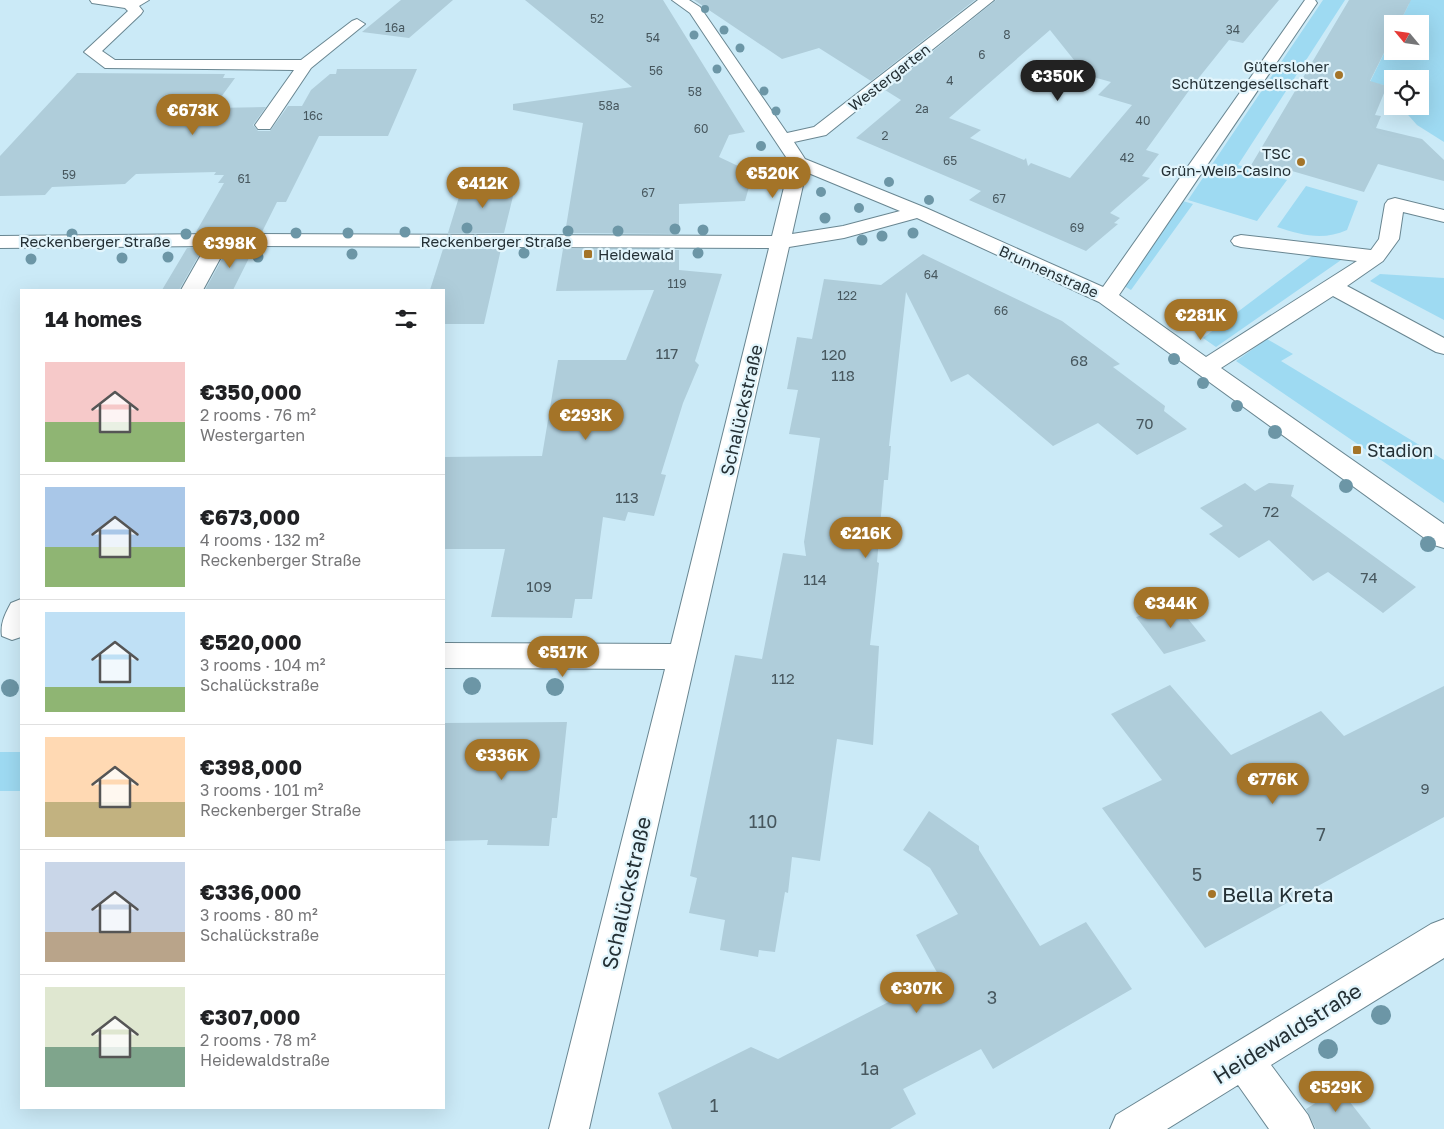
<!DOCTYPE html>
<html lang="en">
<head>
<meta charset="utf-8">
<style>
	:root { --surface:#fff; --page:#f6f6f6; --text:#202124; --muted:#757577; --line:#e0e0e0; --accent:#a47428 }
	body { margin:0; font-family:"Golos Text",sans-serif; background:var(--page); color:var(--text); height:100vh; display:flex; flex-direction:column; font-size:19px; white-space:nowrap }
	* { box-sizing:border-box; margin:0 }
	p { font-size:16px; color:var(--muted) }
	.icon { flex:none; width:28px; height:28px; fill:none; stroke:currentColor; stroke-width:2; stroke-linecap:round; stroke-linejoin:round }
	.map { position:relative; flex:1; overflow:hidden }
	.drawer { position:absolute; left:20px; top:289px; width:425px; height:820px; display:flex; flex-direction:column; background:var(--surface); border-radius:0px; box-shadow:0 5px 20px #0002 }
	.drawer>* { flex:none }
	.needle { width:32px; rotate:299deg }
	.controls { position:absolute; left:1384px; top:15px; display:grid; gap:10px }
	.controls a { display:grid; place-items:center; width:45px; height:45px; border-radius:0px; background:var(--surface); box-shadow:0 5px 20px #0002; font-size:25px }
	.price { position:absolute; translate:-50% -42px; padding:0 11px; border-radius:18px; background:var(--accent); color:#fff; font-size:16px; line-height:32px; filter:drop-shadow(0 1px 2px #0008) }
	.price::after { content:''; position:absolute; left:50%; top:30px; width:15px; height:11px; margin-left:-8px; background:inherit; clip-path:polygon(0 0,100% 0,50% 100%) }
	.price.on { background:#222; color:#fff }
	ul { padding:0; list-style:none }
	li { display:flex; align-items:center; gap:15px; height:125px; padding:0 25px }
	li+li { border-top:1px solid var(--line) }
	li span { display:grid; place-items:center; flex:none; width:140px; height:100px; border-radius:0px; color:#555 }
	li>.icon { margin-inline-start:auto }
	span .icon { width:60px; height:60px; fill:#fffc; stroke-width:1 }
	li b { font-size:21px }
	h2 { display:flex; justify-content:space-between; align-items:center; height:60px; padding:0 25px; font-size:21px }
	.map>svg:first-child { display:block }
</style>
</head>
<body>
<div class="map">
<svg width="1444" height="1129" viewBox="0 0 1444 1129">
	<rect width="100%" height="100%" fill="#cbeaf7"/>
	<!-- green -->
	<path fill="#9edaf2" d="M1323,0H1345L1238,165L1287,180L1257,221L1188,200Z
		M1404,0H1444V142L1417,125L1401,107L1420,106V79H1392V87L1370,82L1392,37V51H1420V24H1399L1409,4Z
		M1306,186L1358,201L1347,230C1323,241 1301,235 1277,227Z
		M1183,201L1193,204L1131,290L1124,286Z
		M1316,253L1344,258L1216,347L1203,338Z
		M1380,274L1444,278V320L1370,281Z
		M1267,339L1293,354L1281,361L1444,460V503L1236,361Z
		M0,752H21V791H0Z"/>
	<!-- building -->
	<path fill="#afcdda" fill-rule="evenodd" d="M401,0H453L409,38L362,32Z
		M525,0H663L745,132L729,135L719,157L753,173L745,201L679,204V234L565,233L583,123L513,110V104L632,87Z
		M694,0H975L871,81L819,48L782,59Z
		M996,0H1279L1243,43L1229,40L1193,85L1146,150L1159,154L1142,176L1150,178L1110,213L1120,218L1114,223L1118,224L1086,251L969,200L981,191L856,138L901,100L885,90ZM1050,30L1086,75L1111,82L1098,95L1132,105L1070,178L1031,163L1028,166L1026,158L1024,160L970,138L981,130L949,118Z
		M1349,0H1411L1399,24H1392V37L1370,81L1387,86L1375,115L1381,116L1376,128L1422,139L1444,160V181L1378,164L1364,192L1292,171L1287,178L1250,167Z
		M337,69H417L388,136H319L286,202H277L262,232H196L224,183H218L224,175H214L216,172L136,174L125,184L52,187L45,195L0,196V156L77,73L225,74L223,78H235L213,108L266,107L253,125L258,131H270L288,106H302L311,90L330,74H336Z
		M463,184H516L504,233H448Z
		M187,248H203L179,290H162Z
		M228,248H254L233,290H205Z
		M443,249H501L484,324H444V290H430Z
		M563,249L679,250V270L722,274L695,361L699,365L683,403L661,474L666,475L654,516L628,512L625,521L603,517L592,599H575L572,618L491,617L505,549H444V457L542,456L558,360H626L654,290L556,291Z
		M923,254L1062,321L1120,364L1113,367L1165,406L1164,411L1187,429L1137,455L1098,423L1053,446L968,374L951,382L906,292L889,446H891L888,480H884L877,562L879,563L870,645L879,646L873,745L837,739L820,861L792,857L788,893L785,892L775,952L759,950L758,957L720,950L725,920L689,913L697,878L690,876L735,655L762,659L783,553L806,556L804,542L820,438L789,434L798,390L787,389L797,337L812,339L824,279L881,285Z
		M1245,483L1255,491L1269,483L1294,485L1291,496L1416,587L1383,613L1328,572L1313,581L1269,540L1239,558L1209,534L1223,526L1200,508Z
		M1176,604L1206,641L1164,654L1136,617Z
		M1170,685L1231,755L1321,711L1344,736L1444,686V817L1205,948L1102,808L1162,780L1111,714Z
		M567,722L557,818H552L549,846L487,845L488,840L444,841V723Z
		M929,811L979,846V850L1040,946L1086,922L1132,989L993,1069L981,1049L903,1089L916,1114L890,1129H672L658,1093L751,1047L778,1059L939,976L916,935L958,914L930,868L903,850Z
		M1339,1088L1371,1129H1316L1306,1109Z"/>
	<g fill="none" stroke-linecap="round" stroke-linejoin="round">
		<!-- minor casing -->
		<g stroke="#698691" stroke-width="2">
			<path id="minor" d="M90,0H149L139,6L143,11L141,14L102,51L115,60H301L352,21L357,19L365,24L311,68L270,129H258L255,125L294,70L105,68L84,52L128,11L125,8L92,3Z
				M672,0H689L700,7L787,133L814,127L978,0H994L826,135L794,142L805,159L926,208L1103,287L1305,0H1315L1317,3L1119,295L1206,357L1357,261L1241,247L1234,245L1231,241L1234,237L1241,235L1371,250L1379,239L1385,204L1388,200L1395,198L1444,210V222L1403,212L1399,239L1383,261L1347,286L1444,338V354L1436,352L1333,296L1221,368L1444,524V548L1434,545L1099,302L917,218L844,238L789,247L589,1129H549L665,669L444,668V643L671,644L769,248L227,246L203,290H181L206,246L0,248V236L220,234L772,236L790,163L690,13ZM806,172L900,211L843,226L792,234Z
				M21,599V637L12,640L2,636C0,624 5,614 11,603Z
				M1444,919V958L1271,1065L1308,1115L1314,1129H1269L1238,1085L1167,1129H1110L1116,1115L1431,924Z"/>
		</g>
		<!-- minor -->
		<use href="#minor" fill="#fff" fill-rule="evenodd"/>
	</g>
	<!-- trees -->
	<g fill="#6c96a6">
		<circle cx="705" cy="9" r="4"/>
		<circle cx="724" cy="30" r="4.5"/>
		<circle cx="694" cy="35" r="4.5"/>
		<circle cx="740" cy="48" r="4.5"/>
		<circle cx="717" cy="69" r="4.5"/>
		<circle cx="764" cy="91" r="4.5"/>
		<circle cx="776" cy="111" r="4.5"/>
		<circle cx="761" cy="146" r="5"/>
		<circle cx="889" cy="182" r="5"/>
		<circle cx="821" cy="192" r="5"/>
		<circle cx="929" cy="200" r="5"/>
		<circle cx="859" cy="208" r="5"/>
		<circle cx="825" cy="218" r="5.5"/>
		<circle cx="467" cy="228" r="5.5"/>
		<circle cx="675" cy="229" r="5.5"/>
		<circle cx="703" cy="230" r="5.5"/>
		<circle cx="568" cy="231" r="5.5"/>
		<circle cx="618" cy="231" r="5.5"/>
		<circle cx="405" cy="232" r="5.5"/>
		<circle cx="241" cy="233" r="5.5"/>
		<circle cx="296" cy="233" r="5.5"/>
		<circle cx="348" cy="233" r="5.5"/>
		<circle cx="913" cy="233" r="5.5"/>
		<circle cx="72" cy="234" r="5.5"/>
		<circle cx="186" cy="234" r="5.5"/>
		<circle cx="882" cy="236" r="5.5"/>
		<circle cx="862" cy="240" r="5.5"/>
		<circle cx="524" cy="253" r="5.5"/>
		<circle cx="698" cy="253" r="5.5"/>
		<circle cx="352" cy="254" r="5.5"/>
		<circle cx="168" cy="257" r="5.5"/>
		<circle cx="258" cy="257" r="5.5"/>
		<circle cx="122" cy="258" r="5.5"/>
		<circle cx="31" cy="259" r="5.5"/>
		<circle cx="1174" cy="359" r="6"/>
		<circle cx="1203" cy="383" r="6"/>
		<circle cx="1237" cy="406" r="6"/>
		<circle cx="1275" cy="432" r="7"/>
		<circle cx="1346" cy="486" r="7"/>
		<circle cx="1428" cy="544" r="8"/>
		<circle cx="472" cy="686" r="9"/>
		<circle cx="555" cy="687" r="9"/>
		<circle cx="10" cy="688" r="9"/>
		<circle cx="1381" cy="1015" r="10"/>
		<circle cx="1328" cy="1049" r="10"/>
	</g>
	<!-- markers -->
	<g fill="#a47428" stroke="#e2f5fc" stroke-width="2">
		<circle cx="1339" cy="75" r="5"/>
		<circle cx="1301" cy="162" r="5"/>
		<rect x="583" y="249" width="10" height="10" rx="2.5"/>
		<rect x="1352" y="445" width="10" height="10" rx="2.5"/>
		<circle cx="1212" cy="894" r="5"/>
	</g>
	<g text-anchor="middle" dominant-baseline="central" stroke-width="4.5" stroke-linejoin="round" paint-order="stroke">
		<!-- far-number labels -->
		<g font-size="12" fill="#47575e">
			<text x="597" y="18">52</text>
			<text x="395" y="27">16a</text>
			<text x="1233" y="29">34</text>
			<text x="1007" y="34">8</text>
			<text x="653" y="37">54</text>
			<text x="982" y="54">6</text>
			<text x="656" y="70">56</text>
			<text x="950" y="80">4</text>
			<text x="695" y="91">58</text>
			<text x="609" y="105">58a</text>
			<text x="922" y="108">2a</text>
			<text x="313" y="115">16c</text>
			<text x="1143" y="120">40</text>
			<text x="701" y="128">60</text>
			<text x="885" y="135">2</text>
			<text x="1127" y="157">42</text>
			<text x="950" y="160">65</text>
			<text x="69" y="174">59</text>
			<text x="244" y="178">61</text>
			<text x="648" y="192">67</text>
			<text x="999" y="198">67</text>
			<text x="1077" y="227">69</text>
			<text x="931" y="274">64</text>
			<text x="677" y="283">119</text>
			<text x="847" y="295">122</text>
			<text x="1001" y="310">66</text>
		</g>
		<!-- far-poi labels -->
		<g font-size="15" fill="#243035" stroke="#e2f5fc" text-anchor="end">
			<text x="1329" y="66">Gütersloher<tspan x="1329" dy="17">Schützengesellschaft</tspan></text>
			<text x="1291" y="153">TSC<tspan x="1291" dy="17">Grün-Weiß-Casino</tspan></text>
			<text x="598" y="254" text-anchor="start">Heidewald</text>
		</g>
		<!-- far-street labels -->
		<g font-size="15" fill="#243035" stroke="#e2f5fc">
			<text transform="translate(889 77) rotate(-38)">Westergarten</text>
			<text x="95" y="241">Reckenberger Straße</text>
			<text x="496" y="241">Reckenberger Straße</text>
			<text transform="translate(1049 271) rotate(24)">Brunnenstraße</text>
		</g>
		<!-- number labels -->
		<g font-size="15" fill="#47575e">
			<text x="667" y="353">117</text>
			<text x="834" y="354">120</text>
			<text x="1079" y="360">68</text>
			<text x="843" y="375">118</text>
			<text x="1145" y="423">70</text>
			<text x="627" y="497">113</text>
			<text x="1271" y="511">72</text>
			<text x="1369" y="577">74</text>
			<text x="815" y="579">114</text>
			<text x="539" y="586">109</text>
			<text x="783" y="678">112</text>
			<text x="1425" y="788">9</text>
		</g>
		<!-- street labels -->
		<g font-size="18" fill="#243035" stroke="#e2f5fc">
			<text transform="translate(741 410) rotate(-77)">Schalückstraße</text>
		</g>
		<!-- poi labels -->
		<g font-size="18" fill="#243035" stroke="#e2f5fc" text-anchor="start">
			<text x="1367" y="450">Stadion</text>
		</g>
		<!-- near-number labels -->
		<g font-size="18" fill="#47575e">
			<text x="763" y="821">110</text>
			<text x="1321" y="834">7</text>
			<text x="1197" y="874">5</text>
			<text x="992" y="997">3</text>
			<text x="870" y="1068">1a</text>
			<text x="714" y="1105">1</text>
		</g>
		<!-- near-street labels -->
		<g font-size="21" fill="#243035" stroke="#e2f5fc">
			<text transform="translate(626 893) rotate(-77)">Schalückstraße</text>
			<text transform="translate(1287 1033) rotate(-32)">Heidewaldstraße</text>
		</g>
		<!-- near-poi labels -->
		<g font-size="21" fill="#243035" stroke="#e2f5fc" text-anchor="start">
			<text x="1222" y="894">Bella Kreta</text>
		</g>
	</g>
</svg>
<div class="controls">
<a><svg class="needle" viewBox="-14 -14 28 28"><path d="M0-13l5 13h-10z" fill="#e53935"/><path d="M0 13l5-13h-10z" fill="#757577"/></svg></a>
<a><svg class="icon" aria-label="locate" viewBox="0 0 24 24"><circle cx="12" cy="12" r="6"/><path d="M12 2v4M12 18v4M2 12h4M18 12h4"/></svg></a>
</div>
<b class="price on" style="left:1058px;top:102px">€350K</b>
<b class="price" style="left:193px;top:136px">€673K</b>
<b class="price" style="left:773px;top:199px">€520K</b>
<b class="price" style="left:483px;top:209px">€412K</b>
<b class="price" style="left:230px;top:269px">€398K</b>
<b class="price" style="left:1201px;top:341px">€281K</b>
<b class="price" style="left:586px;top:441px">€293K</b>
<b class="price" style="left:866px;top:559px">€216K</b>
<b class="price" style="left:1171px;top:629px">€344K</b>
<b class="price" style="left:563px;top:678px">€517K</b>
<b class="price" style="left:502px;top:781px">€336K</b>
<b class="price" style="left:1273px;top:805px">€776K</b>
<b class="price" style="left:917px;top:1014px">€307K</b>
<b class="price" style="left:1336px;top:1113px">€529K</b>
<section class="drawer">
<h2>14 homes<svg class="icon" aria-label="filters" viewBox="0 0 24 24"><path d="M4 7h16M4 17h16"/><circle cx="9" cy="7" r="2"/><circle cx="15" cy="17" r="2"/></svg></h2>
<ul>
<li><span style="background:linear-gradient(#f6c9c9 60%,#8fb573 0)"><svg class="icon" aria-label="home" viewBox="0 0 24 24"><path d="M3 11l9-7 9 7M6 9v11h12V9"/></svg></span><div><b>€350,000</b><p>2 rooms · 76 m²</p><p>Westergarten</p></div></li>
<li><span style="background:linear-gradient(#a9c7e8 60%,#8fb573 0)"><svg class="icon" aria-label="home" viewBox="0 0 24 24"><path d="M3 11l9-7 9 7M6 9v11h12V9"/></svg></span><div><b>€673,000</b><p>4 rooms · 132 m²</p><p>Reckenberger Straße</p></div></li>
<li><span style="background:linear-gradient(#bfe0f5 75%,#8fb573 0)"><svg class="icon" aria-label="home" viewBox="0 0 24 24"><path d="M3 11l9-7 9 7M6 9v11h12V9"/></svg></span><div><b>€520,000</b><p>3 rooms · 104 m²</p><p>Schalückstraße</p></div></li>
<li><span style="background:linear-gradient(#ffd9b3 65%,#c2b280 0)"><svg class="icon" aria-label="home" viewBox="0 0 24 24"><path d="M3 11l9-7 9 7M6 9v11h12V9"/></svg></span><div><b>€398,000</b><p>3 rooms · 101 m²</p><p>Reckenberger Straße</p></div></li>
<li><span style="background:linear-gradient(#c9d6e8 70%,#b9a48a 0)"><svg class="icon" aria-label="home" viewBox="0 0 24 24"><path d="M3 11l9-7 9 7M6 9v11h12V9"/></svg></span><div><b>€336,000</b><p>3 rooms · 80 m²</p><p>Schalückstraße</p></div></li>
<li><span style="background:linear-gradient(#dfe7d0 60%,#7fa58c 0)"><svg class="icon" aria-label="home" viewBox="0 0 24 24"><path d="M3 11l9-7 9 7M6 9v11h12V9"/></svg></span><div><b>€307,000</b><p>2 rooms · 78 m²</p><p>Heidewaldstraße</p></div></li>
</ul>
</section>
</div>
</body>
</html>
